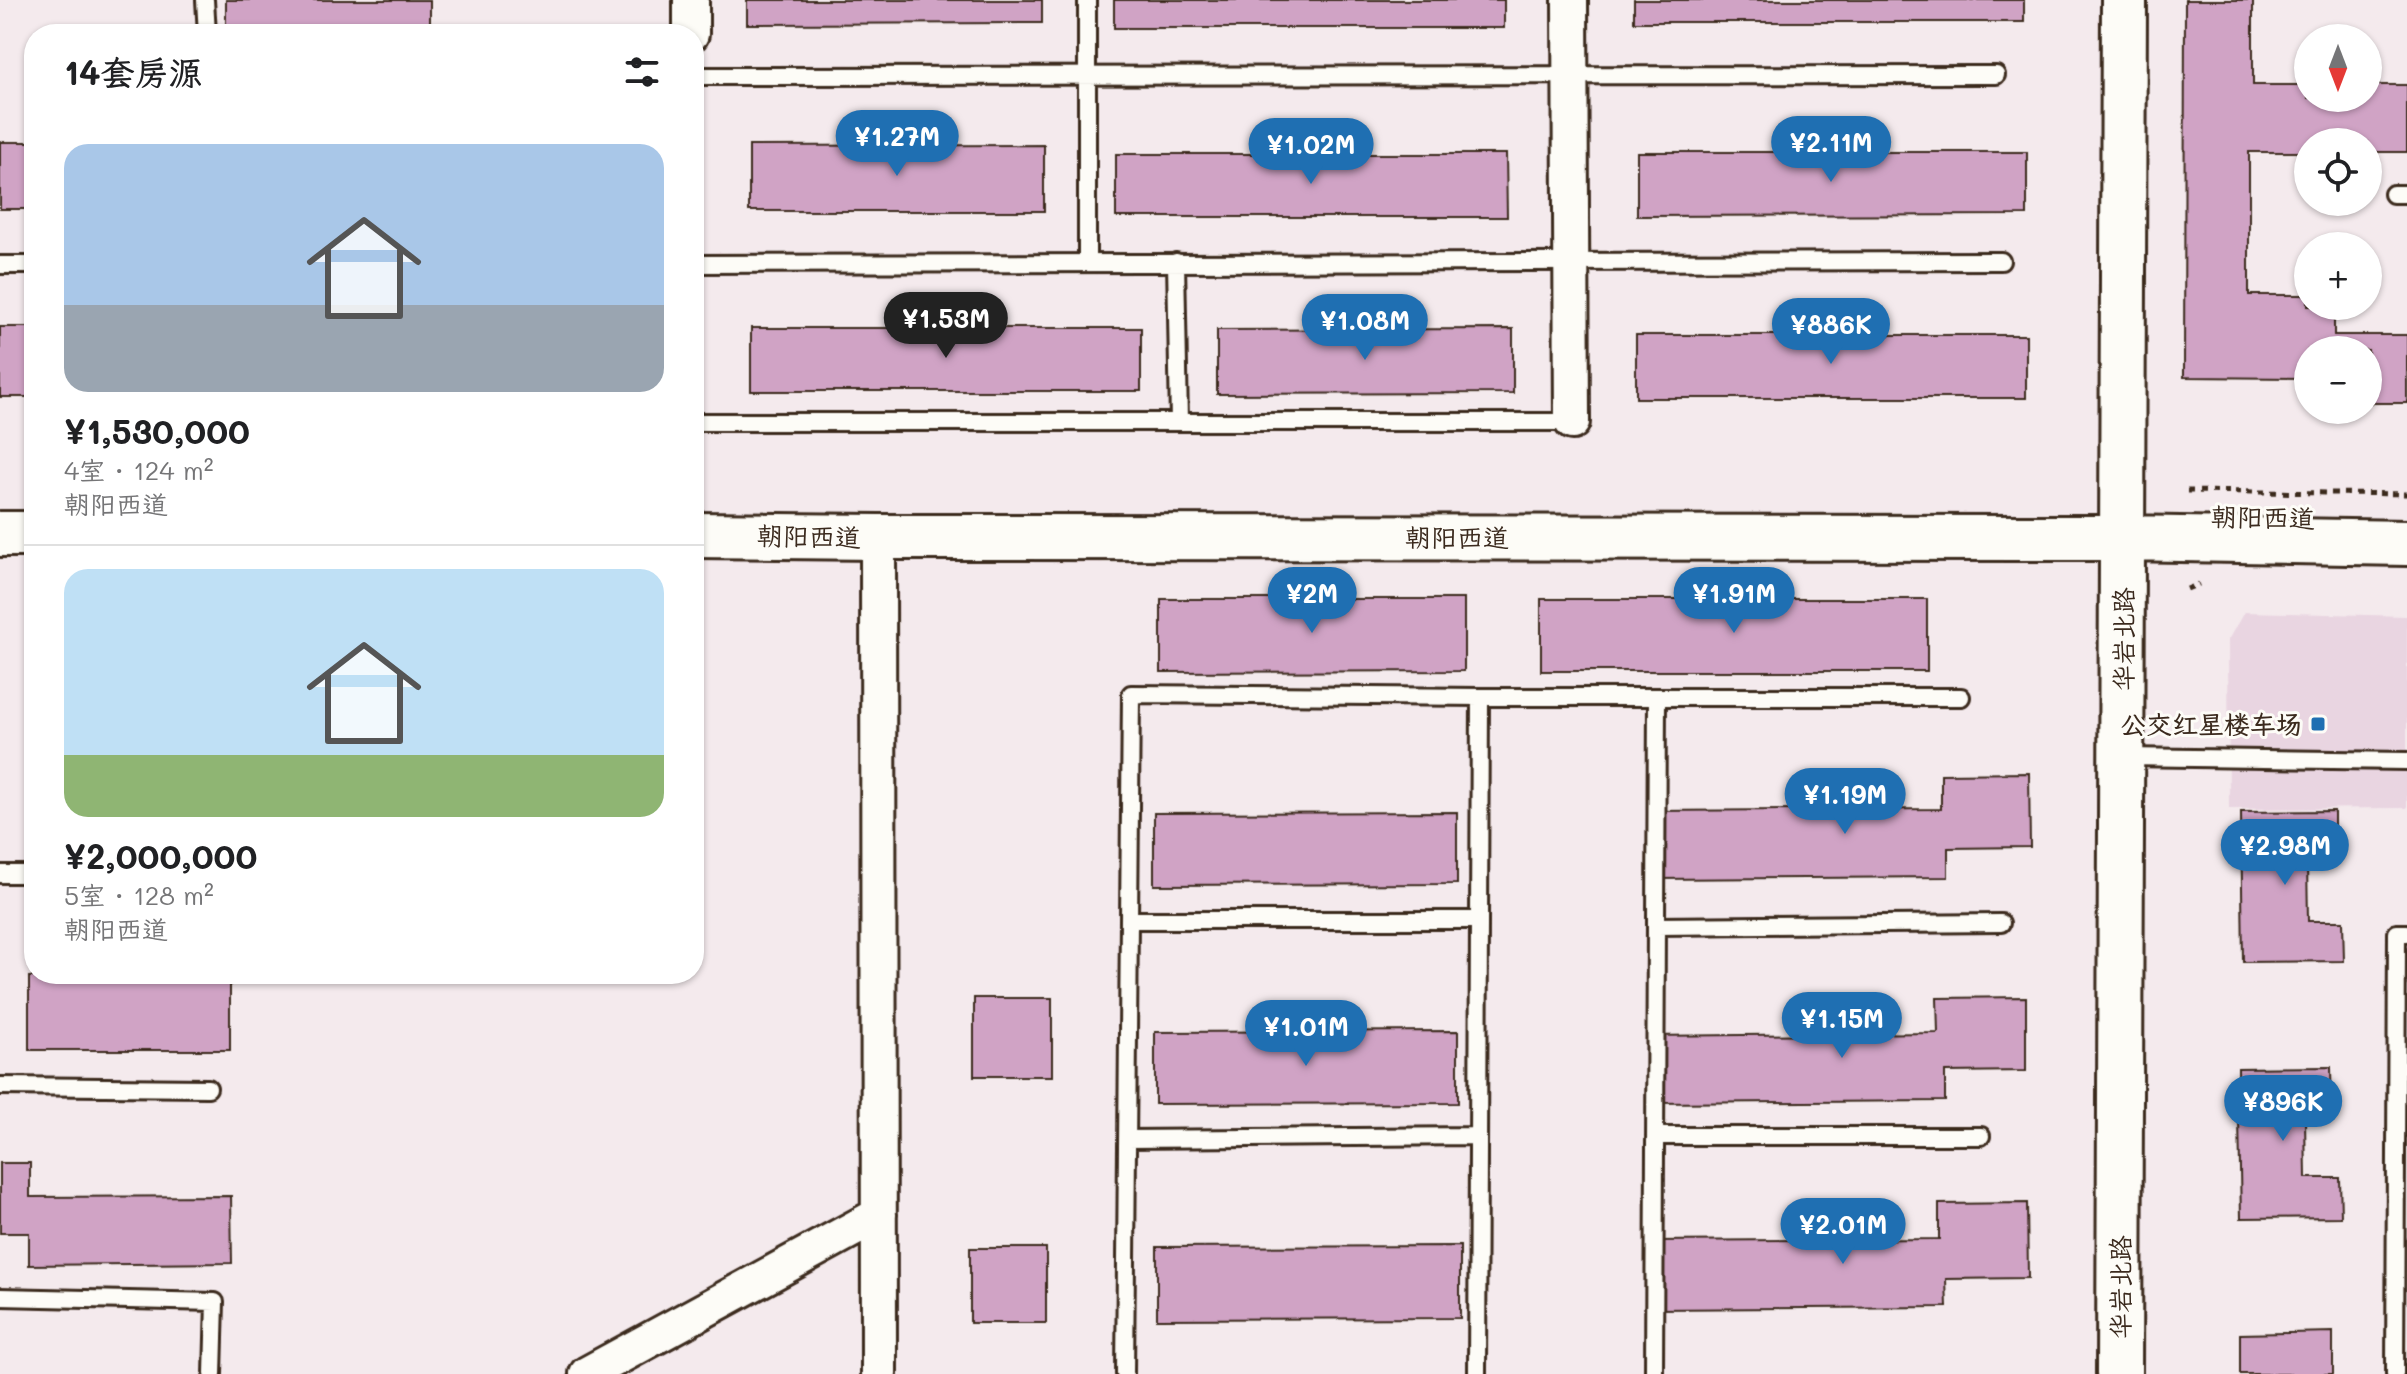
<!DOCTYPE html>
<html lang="zh">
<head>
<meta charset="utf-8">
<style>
	:root { --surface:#fff; --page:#f2f2f2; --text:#202124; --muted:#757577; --line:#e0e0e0; --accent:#1f6fb2 }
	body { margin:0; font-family:Mali,"LXGW WenKai TC",sans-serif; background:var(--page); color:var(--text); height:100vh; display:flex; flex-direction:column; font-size:30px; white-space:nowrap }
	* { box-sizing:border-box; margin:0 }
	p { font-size:26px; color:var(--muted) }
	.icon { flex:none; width:44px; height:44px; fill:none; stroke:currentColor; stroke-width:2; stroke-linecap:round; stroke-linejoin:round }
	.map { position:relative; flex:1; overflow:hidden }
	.sheet { position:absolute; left:24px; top:24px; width:680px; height:960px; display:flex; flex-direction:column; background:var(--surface); border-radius:32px; box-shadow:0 2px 6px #0004 }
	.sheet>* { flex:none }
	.needle { width:52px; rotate:180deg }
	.buttons { position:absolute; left:2294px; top:24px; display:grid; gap:16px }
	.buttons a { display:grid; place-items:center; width:88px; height:88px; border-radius:50%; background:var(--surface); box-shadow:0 2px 6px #0004; font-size:40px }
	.price { position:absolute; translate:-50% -68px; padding:0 18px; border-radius:28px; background:var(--accent); color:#fff; font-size:26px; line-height:52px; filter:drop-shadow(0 2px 4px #0008) }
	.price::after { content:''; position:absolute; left:50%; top:48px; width:24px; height:18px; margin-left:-12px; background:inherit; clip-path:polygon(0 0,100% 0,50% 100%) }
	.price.current { background:#222; color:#fff }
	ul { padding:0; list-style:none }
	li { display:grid; align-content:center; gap:16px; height:424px; padding:0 40px }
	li+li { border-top:2px solid var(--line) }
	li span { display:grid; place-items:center; height:248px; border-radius:24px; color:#555 }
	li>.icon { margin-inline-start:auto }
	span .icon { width:144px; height:144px; fill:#fffc; stroke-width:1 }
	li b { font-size:34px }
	h2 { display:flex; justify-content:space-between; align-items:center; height:96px; padding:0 40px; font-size:34px }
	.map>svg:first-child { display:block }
</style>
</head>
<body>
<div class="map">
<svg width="2407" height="1374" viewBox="0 0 2407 1374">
	<rect width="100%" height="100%" fill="#f4eaed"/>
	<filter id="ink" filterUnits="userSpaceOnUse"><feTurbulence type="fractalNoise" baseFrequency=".0125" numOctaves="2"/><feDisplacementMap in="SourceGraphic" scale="16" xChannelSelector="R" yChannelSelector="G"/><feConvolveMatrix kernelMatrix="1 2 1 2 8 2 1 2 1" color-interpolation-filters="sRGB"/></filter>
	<g filter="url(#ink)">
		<!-- built -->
		<path fill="#e9d5e1" d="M2244,612L2407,616V808L2229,809L2228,640Z"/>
		<!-- building -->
		<path fill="#d0a3c5" stroke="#3b2a1e" stroke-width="2" d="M226,0H430V28L226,29Z
			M747,0H1042V23L747,24Z
			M1114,0H1504V28H1114Z
			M1634,0H2024V22H1634Z
			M2185,0H2253V85H2308V98H2368V85H2407V152H2368V142H2308V152H2249V295H2308V306H2334V335H2407V403H2368V350H2308V378L2184,377Z
			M0,142H34V209H0Z
			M1044,145V211H749V146Z
			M1637,152H2027V215L1637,216Z
			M1116,154H1506L1507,217H1116Z
			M0,327H34V397H0Z
			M751,328H1141V391H751Z
			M1513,329V393L1217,394V330Z
			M1636,335H2026V398H1636Z
			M1161,599H1464V671L1161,672Z
			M1541,599H1927V671H1541Z
			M30,772H34V844H30Z
			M2029,773L2030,847L1948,848V877L1653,879L1652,811L1941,809V774Z
			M2334,811V862H2307L2308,921H2343L2344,961L2243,962L2241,812Z
			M1457,812V884L1154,885V813Z
			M29,977H230V1050H29Z
			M2026,997V1071L1945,1072V1101L1649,1103L1648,1036L1938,1033L1937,998Z
			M974,998H1052V1076H974Z
			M1458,1031V1103L1155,1104V1032Z
			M2331,1067L2332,1118L2305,1119L2306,1178H2340L2341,1217L2241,1218L2238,1068Z
			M0,1163H30V1197L231,1196L232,1263L29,1265V1233H0Z
			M2027,1203L2028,1278L1946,1279L1947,1307L1651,1309V1241L1939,1239V1204Z
			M1460,1246V1318L1157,1319V1247Z
			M970,1248H1046V1323H970Z
			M2333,1332V1374H2240V1334Z"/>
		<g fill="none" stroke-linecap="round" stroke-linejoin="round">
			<!-- lane casing -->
			<g stroke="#3b2a1e" stroke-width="22">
				<path id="lane" d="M205,0L207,34
					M1087,0V263
					M694,76L1996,75
					M2393,194H2407
					M1176,262L1179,422
					M694,264L2001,261
					M0,265H34
					M694,422H1572
					M2125,757L2407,761
					M0,874H34
					M1129,920H1478
					M1656,926L2001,923
					M0,1086L208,1088
					M1655,1136H1981
					M1127,1139L1478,1136
					M0,1297L215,1302L213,1374
					M1125,1374L1131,694L1480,697
					M1477,1374L1480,697H1961
					M1654,1374L1657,697
					M2395,1374L2397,933H2407"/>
			</g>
			<!-- street casing -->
			<g stroke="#3b2a1e" stroke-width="40">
				<path id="street" d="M691,0V34
					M1570,0L1572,422
					M878,537L879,1374
					M587,1374L879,1215"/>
			</g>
			<!-- secondary casing -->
			<g stroke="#3b2a1e" stroke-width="50">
				<path id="secondary" d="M0,534H34
					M694,535L878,537L2123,538L2407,543
					M2119,1374L2124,0"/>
			</g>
			<!-- path -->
			<path stroke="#3b2a1e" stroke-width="5" stroke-dasharray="6 6" stroke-linecap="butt" d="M2187,491L2407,494
				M2187,589L2199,584"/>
			<!-- lane -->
			<use href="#lane" stroke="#fdfcf7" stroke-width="16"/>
			<!-- street -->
			<use href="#street" stroke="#fdfcf7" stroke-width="34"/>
			<!-- secondary -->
			<use href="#secondary" stroke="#fdfcf7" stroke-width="44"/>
		</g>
	</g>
	<!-- markers -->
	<rect fill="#1f6fb2" stroke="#fdfcf7" stroke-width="3" x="2310" y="716" width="16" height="16" rx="4"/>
	<g text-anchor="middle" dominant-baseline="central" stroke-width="6" stroke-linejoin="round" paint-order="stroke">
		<!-- street labels -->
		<g font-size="26" fill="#3b2a1e" stroke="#fdfcf7">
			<text transform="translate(2263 517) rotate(1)">朝阳西道</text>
			<text transform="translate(809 536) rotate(1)">朝阳西道</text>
			<text x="1457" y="537">朝阳西道</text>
			<text transform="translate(2123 639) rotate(-90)">华岩北路</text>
			<text transform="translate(2120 1287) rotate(-90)">华岩北路</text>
		</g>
		<!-- poi labels -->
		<g font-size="26" font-weight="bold" fill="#3b2a1e" stroke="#fdfcf7" text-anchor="end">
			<text x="2302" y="724">公交红星楼车场</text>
		</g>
	</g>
</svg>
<div class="buttons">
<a><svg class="needle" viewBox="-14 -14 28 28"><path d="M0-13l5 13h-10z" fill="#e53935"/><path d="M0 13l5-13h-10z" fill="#757577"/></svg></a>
<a><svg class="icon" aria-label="locate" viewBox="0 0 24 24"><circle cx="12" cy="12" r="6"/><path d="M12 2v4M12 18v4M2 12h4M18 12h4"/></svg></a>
<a>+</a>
<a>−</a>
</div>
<b class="price" style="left:897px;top:178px">¥1.27M</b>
<b class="price" style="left:1831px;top:184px">¥2.11M</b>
<b class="price" style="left:1311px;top:186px">¥1.02M</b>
<b class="price current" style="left:946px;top:360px">¥1.53M</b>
<b class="price" style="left:1365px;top:362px">¥1.08M</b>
<b class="price" style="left:1831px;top:366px">¥886K</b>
<b class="price" style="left:1312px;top:635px">¥2M</b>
<b class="price" style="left:1734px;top:635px">¥1.91M</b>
<b class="price" style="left:1845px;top:836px">¥1.19M</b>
<b class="price" style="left:2285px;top:887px">¥2.98M</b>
<b class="price" style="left:1842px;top:1060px">¥1.15M</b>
<b class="price" style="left:1306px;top:1068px">¥1.01M</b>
<b class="price" style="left:2283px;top:1143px">¥896K</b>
<b class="price" style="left:1843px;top:1266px">¥2.01M</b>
<section class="sheet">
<h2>14套房源<svg class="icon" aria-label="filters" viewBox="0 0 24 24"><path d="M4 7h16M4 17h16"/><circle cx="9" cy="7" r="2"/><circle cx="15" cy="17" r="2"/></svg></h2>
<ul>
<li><span style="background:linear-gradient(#a9c7e8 65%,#9aa5b1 0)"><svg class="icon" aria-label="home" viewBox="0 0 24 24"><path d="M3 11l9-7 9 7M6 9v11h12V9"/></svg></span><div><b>¥1,530,000</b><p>4室 · 124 m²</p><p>朝阳西道</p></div></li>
<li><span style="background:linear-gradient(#bfe0f5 75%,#8fb573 0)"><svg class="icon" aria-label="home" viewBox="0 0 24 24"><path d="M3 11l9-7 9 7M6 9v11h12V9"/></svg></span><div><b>¥2,000,000</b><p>5室 · 128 m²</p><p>朝阳西道</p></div></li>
</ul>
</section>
</div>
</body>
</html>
